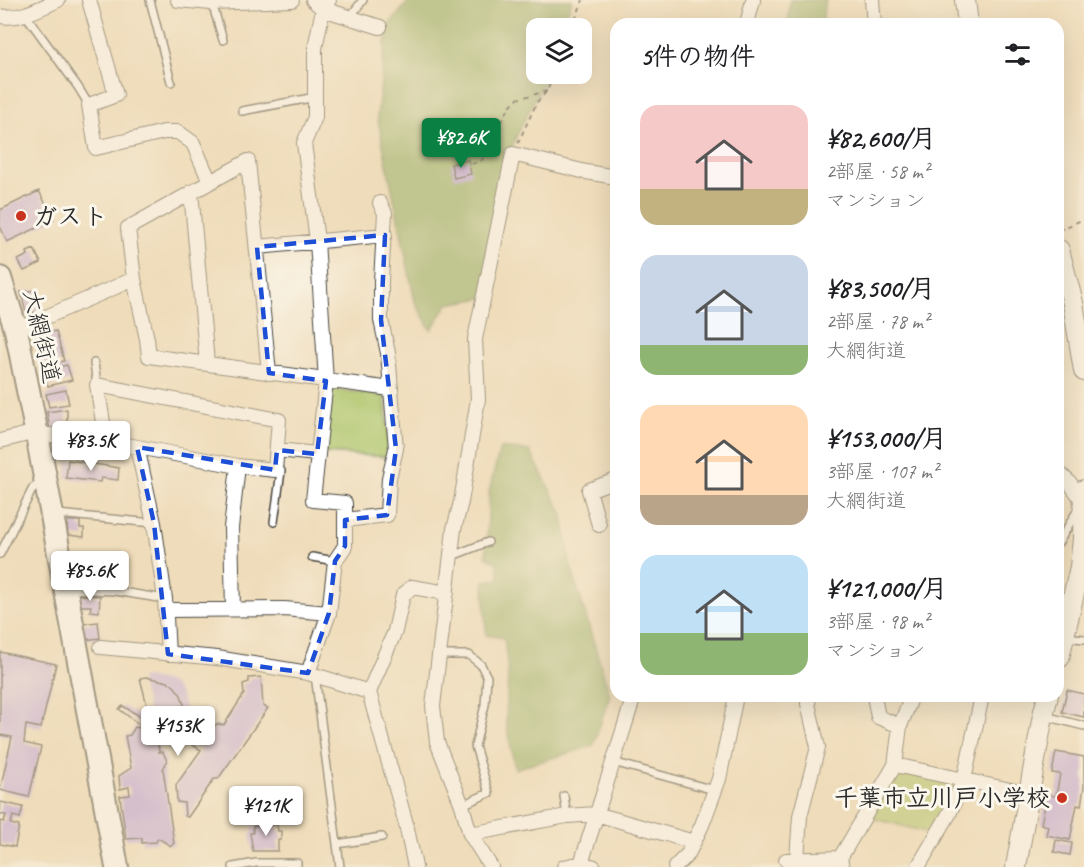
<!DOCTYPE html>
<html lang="ja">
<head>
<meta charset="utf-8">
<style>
	:root { --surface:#fff; --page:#f6f6f6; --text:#202124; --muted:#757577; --accent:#0b8043 }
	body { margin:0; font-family:Caveat,"Klee One",sans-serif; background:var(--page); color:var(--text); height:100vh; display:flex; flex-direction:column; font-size:22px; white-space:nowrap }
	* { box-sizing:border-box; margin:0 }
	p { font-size:20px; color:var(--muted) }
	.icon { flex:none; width:33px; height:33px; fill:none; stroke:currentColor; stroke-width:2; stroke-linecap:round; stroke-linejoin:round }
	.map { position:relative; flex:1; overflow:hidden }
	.side { position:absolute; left:610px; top:18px; width:454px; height:684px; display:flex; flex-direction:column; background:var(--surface); border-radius:18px; box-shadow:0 6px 24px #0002 }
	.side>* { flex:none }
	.controls { position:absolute; left:526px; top:18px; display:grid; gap:12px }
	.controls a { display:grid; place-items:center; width:66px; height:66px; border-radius:12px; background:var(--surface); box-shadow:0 6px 24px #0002; font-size:30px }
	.price { position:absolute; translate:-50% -51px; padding:0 14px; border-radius:6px; background:#fff; color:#222; font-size:20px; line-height:39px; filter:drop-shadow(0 2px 3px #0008) }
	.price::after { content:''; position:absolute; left:50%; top:36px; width:18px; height:14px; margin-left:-9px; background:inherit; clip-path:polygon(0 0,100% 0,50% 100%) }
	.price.current { background:var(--accent); color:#fff }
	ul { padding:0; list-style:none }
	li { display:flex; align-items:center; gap:18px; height:150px; padding:0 30px }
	li span { display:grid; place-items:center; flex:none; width:168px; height:120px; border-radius:18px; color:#555 }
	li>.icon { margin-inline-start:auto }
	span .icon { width:72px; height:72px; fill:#fffc; stroke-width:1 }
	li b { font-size:26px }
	h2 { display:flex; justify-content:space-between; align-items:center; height:72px; padding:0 30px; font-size:26px }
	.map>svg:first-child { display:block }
</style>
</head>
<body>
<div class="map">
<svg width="1084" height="867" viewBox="0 0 1084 867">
	<rect width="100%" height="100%" fill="#fbf7ec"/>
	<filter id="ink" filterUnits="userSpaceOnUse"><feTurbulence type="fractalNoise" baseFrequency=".0167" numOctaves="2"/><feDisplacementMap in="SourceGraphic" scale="12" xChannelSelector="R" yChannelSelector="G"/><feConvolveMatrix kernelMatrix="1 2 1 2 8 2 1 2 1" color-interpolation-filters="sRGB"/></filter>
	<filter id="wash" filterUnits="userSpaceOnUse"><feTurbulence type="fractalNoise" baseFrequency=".008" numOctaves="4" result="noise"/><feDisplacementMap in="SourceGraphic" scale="24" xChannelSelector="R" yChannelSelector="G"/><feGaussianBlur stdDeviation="1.35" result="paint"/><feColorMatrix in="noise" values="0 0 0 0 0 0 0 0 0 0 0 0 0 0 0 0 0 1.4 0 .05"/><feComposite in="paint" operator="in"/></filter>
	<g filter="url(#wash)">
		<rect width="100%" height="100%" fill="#efdcba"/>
		<!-- green -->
		<path fill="#afc469" stroke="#6d784a" stroke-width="1.5" d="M332,389L385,396L390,457L324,453Z
			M901,772L950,783L954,789L929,833L872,818L894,774Z"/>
		<!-- forest -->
		<path fill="#8baa5d" stroke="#5b6a44" stroke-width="1.5" d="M410,0H572L562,28H537V74H548L517,135L506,162L483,298L448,304L431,330L415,302L377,116L387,27Z
			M790,0H826L822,20L824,24H788Z
			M500,448L530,451L563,515L570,564L610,695L593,746L515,769L506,721L508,672L504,638L486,635L484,581L499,579L498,564L486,556L489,491Z"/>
		<g id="blocks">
			<!-- building -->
			<path fill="#b89be4" d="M468,160L471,174L454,178L451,164Z
				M39,191L54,220L7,242L0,226V210Z
				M34,249L41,263L24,271L18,260L28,255L27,252Z
				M36,290L39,312L26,313L21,292Z
				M56,331L64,361L45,365L44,361L42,362L37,335Z
				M67,365L72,380L48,386L44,371Z
				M66,390L69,404L49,407L46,394Z
				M67,409V428L50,430L47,412Z
				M68,460L119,468L118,480L101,478L100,482L66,478Z
				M67,521H80V528H84V537L68,535Z
				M77,572L108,576L107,583H102V587L77,583Z
				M79,595L100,596L99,612L90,611L91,606H79Z
				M98,622L100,638L84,640L82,624Z
				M0,652L56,664L41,728L26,725L24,743L41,747L29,797L0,790L12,737L0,735Z
				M146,677L168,682L174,686L181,695L186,711V721L182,727L201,740L206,731H212L216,724L224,725L244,694L243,684L249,682V678L261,677L263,706L268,708L218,779H214L188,817L185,816L184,803L177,802L176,785L201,750L168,730L158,743L159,752H163L167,761L163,769L174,843L171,846L158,838L156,842L142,843V838L126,839L120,796L130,795L129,787L120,789L119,776L131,768L125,736L130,735L135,727L139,728L141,726L119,709L123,706L141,717L148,709L140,678Z
				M1067,690L1084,694V717L1062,712Z
				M1056,752L1084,757V787L1081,806L1077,805L1070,840L1046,835L1048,826L1041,824L1047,795L1056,796L1060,774L1052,773Z
				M1,802L23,807L20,818L13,816L11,824L19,826L15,847L0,844V821L4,822L6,815L0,814Z
				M258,822H272V825H277L278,831H281V840H278V851H253L250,833H253V826H258Z
				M1056,840L1072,843L1070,855L1054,852Z"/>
		</g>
	</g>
	<g filter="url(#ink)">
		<use href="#blocks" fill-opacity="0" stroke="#484640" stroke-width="1.5"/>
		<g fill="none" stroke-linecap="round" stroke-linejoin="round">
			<!-- lane casing -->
			<g stroke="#484640" stroke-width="10">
				<path id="lane" d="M150,0L171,82
					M212,3L223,40
					M25,14L78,87L89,105
					M350,17L363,0
					M242,111L316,97
					M94,363L97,385
					M57,514L154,523
					M274,522L281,471L275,470
					M1059,542L1077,511
					M0,554L33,488L41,483
					M452,556L488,542
					M312,557L335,561
					M68,589L115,591L165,599
					M1065,637L1084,639
					M438,655H469L481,665L487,677L485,705L475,746L489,793L462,805
					M315,675L340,867
					M1045,716L1084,726
					M613,762L714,790
					M564,796L567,816
					M337,844L382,837
					M233,867L256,863H297V867"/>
			</g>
			<!-- street casing -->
			<g stroke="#484640" stroke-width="16">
				<path id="street" d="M89,0L116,95L89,105L96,148L164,132H178L193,143L210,182
					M178,0L212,3L292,0
					M313,0L323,9L380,27
					M872,0L874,24
					M0,16C20,20 40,8 58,0
					M747,24L753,0
					M191,192L207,363
					M257,247L385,235
					M16,330L134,279
					M269,373L248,161L128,228L134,279L147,339L149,356L391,389
					M0,441L36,432L49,435L106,441L238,466L275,470L279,420L97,385L106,441
					M137,447L154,523L165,599L168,654
					M277,450L317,454
					M1059,473L1070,483L1084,503
					M345,520L387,515L389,478L396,449L388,353L381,320V281L385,213L380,203
					M599,525L589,490L616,480
					M233,609L231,528L238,466
					M166,610L284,609L329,613
					M101,647L217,658L308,673L369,692
					M308,673L329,613L335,561L345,546V503L313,500L326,381L317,241L304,143L315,117V48L323,9L329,0
					M874,696L878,717L900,726
					M895,765L1029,794
					M470,834L567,816L596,814L694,842
					M797,859L800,816L818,747L808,704L809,696
					M786,860L840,858
					M415,867L406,824L369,692L395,631L403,595L412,587L447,593
					M491,867L470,834L462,805L437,742L433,706L454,529L461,502L478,399L475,339L513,154L586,172L616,177
					M564,867L581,863L594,867
					M580,867L634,696
					M675,867L688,854L702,825L719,779L736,696
					M842,867L840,858L895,765L900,726L912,696
					M918,867L949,814L964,780L982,696"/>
			</g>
			<!-- secondary casing -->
			<g stroke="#484640" stroke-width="22">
				<path id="secondary" d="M965,0L968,24
					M1059,250L1073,303L1084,371
					M1059,658L1080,567L1083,538L1084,490
					M1016,867L1043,715L1048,696"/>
			</g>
			<!-- primary casing -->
			<g stroke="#484640" stroke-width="26">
				<path id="primary" d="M0,278L16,330L39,445L117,867"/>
			</g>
			<!-- path -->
			<path stroke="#484640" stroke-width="2" stroke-dasharray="4.5 4.5" stroke-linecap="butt" d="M572,28L583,0
				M518,143L537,102L547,91L554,74
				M472,164L482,160L510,106L517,99L547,91
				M1059,230L1084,219"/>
			<!-- lane -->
			<use href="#lane" stroke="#fff" stroke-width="7"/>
			<!-- street -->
			<use href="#street" stroke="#fff" stroke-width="14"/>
			<!-- secondary -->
			<use href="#secondary" stroke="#fff" stroke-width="20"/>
			<!-- primary -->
			<use href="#primary" stroke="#fff" stroke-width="22"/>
		</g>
	</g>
	<!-- marked area -->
	<path d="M0 0H1084V867H0ZM385,235L381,320L396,449L387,515L345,520V546L335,561L329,613L308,673L168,654L154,523L137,447L275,470L277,450L317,454L326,381L269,373L257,247Z" fill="#efdcba" fill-opacity=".55" fill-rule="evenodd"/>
	<path fill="none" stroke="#1d4ed8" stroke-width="4.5" stroke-dasharray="12 8" stroke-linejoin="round" d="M385,235L381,320L396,449L387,515L345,520V546L335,561L329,613L308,673L168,654L154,523L137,447L275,470L277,450L317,454L326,381L269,373L257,247Z"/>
	<!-- markers -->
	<g fill="#c8321e" stroke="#fbf7ec" stroke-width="2">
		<circle cx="21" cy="216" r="6"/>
		<circle cx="1062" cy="798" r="6"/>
	</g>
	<g text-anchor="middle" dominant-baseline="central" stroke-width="6" stroke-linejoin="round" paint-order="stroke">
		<!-- poi labels -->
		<g font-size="24" font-weight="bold" fill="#2b2b2b" stroke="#fbf7ec" text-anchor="start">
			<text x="33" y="216">ガスト</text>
			<text x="1050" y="798" text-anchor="end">千葉市立川戸小学校</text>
		</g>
		<!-- street labels -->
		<g font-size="24" fill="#2b2b2b" stroke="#fbf7ec">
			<text transform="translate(42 336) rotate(77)">大網街道</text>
		</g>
	</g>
</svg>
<div class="controls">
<a><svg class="icon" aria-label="layers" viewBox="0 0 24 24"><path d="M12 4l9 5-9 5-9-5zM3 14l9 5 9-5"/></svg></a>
</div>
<b class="price current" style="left:461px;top:169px">¥82.6K</b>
<b class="price" style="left:91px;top:472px">¥83.5K</b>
<b class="price" style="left:90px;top:602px">¥85.6K</b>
<b class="price" style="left:178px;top:757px">¥153K</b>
<b class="price" style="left:266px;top:837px">¥121K</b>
<section class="side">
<h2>5件の物件<svg class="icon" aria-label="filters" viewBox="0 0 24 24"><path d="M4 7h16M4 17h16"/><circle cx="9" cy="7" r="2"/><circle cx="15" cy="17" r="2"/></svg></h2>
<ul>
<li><span style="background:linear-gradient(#f6c9c9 70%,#c2b280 0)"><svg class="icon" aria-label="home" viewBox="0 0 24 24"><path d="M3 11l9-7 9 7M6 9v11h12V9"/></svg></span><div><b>¥82,600/月</b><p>2部屋 · 58 m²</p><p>マンション</p></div></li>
<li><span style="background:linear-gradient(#c9d6e8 75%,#8fb573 0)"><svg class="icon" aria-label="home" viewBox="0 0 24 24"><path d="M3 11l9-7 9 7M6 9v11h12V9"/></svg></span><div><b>¥83,500/月</b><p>2部屋 · 78 m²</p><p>大網街道</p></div></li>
<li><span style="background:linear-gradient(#ffd9b3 75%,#b9a48a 0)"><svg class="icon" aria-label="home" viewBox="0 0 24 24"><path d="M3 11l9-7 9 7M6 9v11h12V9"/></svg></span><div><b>¥153,000/月</b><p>3部屋 · 107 m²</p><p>大網街道</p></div></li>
<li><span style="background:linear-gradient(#bfe0f5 65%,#8fb573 0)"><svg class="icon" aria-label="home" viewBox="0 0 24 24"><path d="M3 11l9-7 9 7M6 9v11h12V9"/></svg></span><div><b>¥121,000/月</b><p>3部屋 · 98 m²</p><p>マンション</p></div></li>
</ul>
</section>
</div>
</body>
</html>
